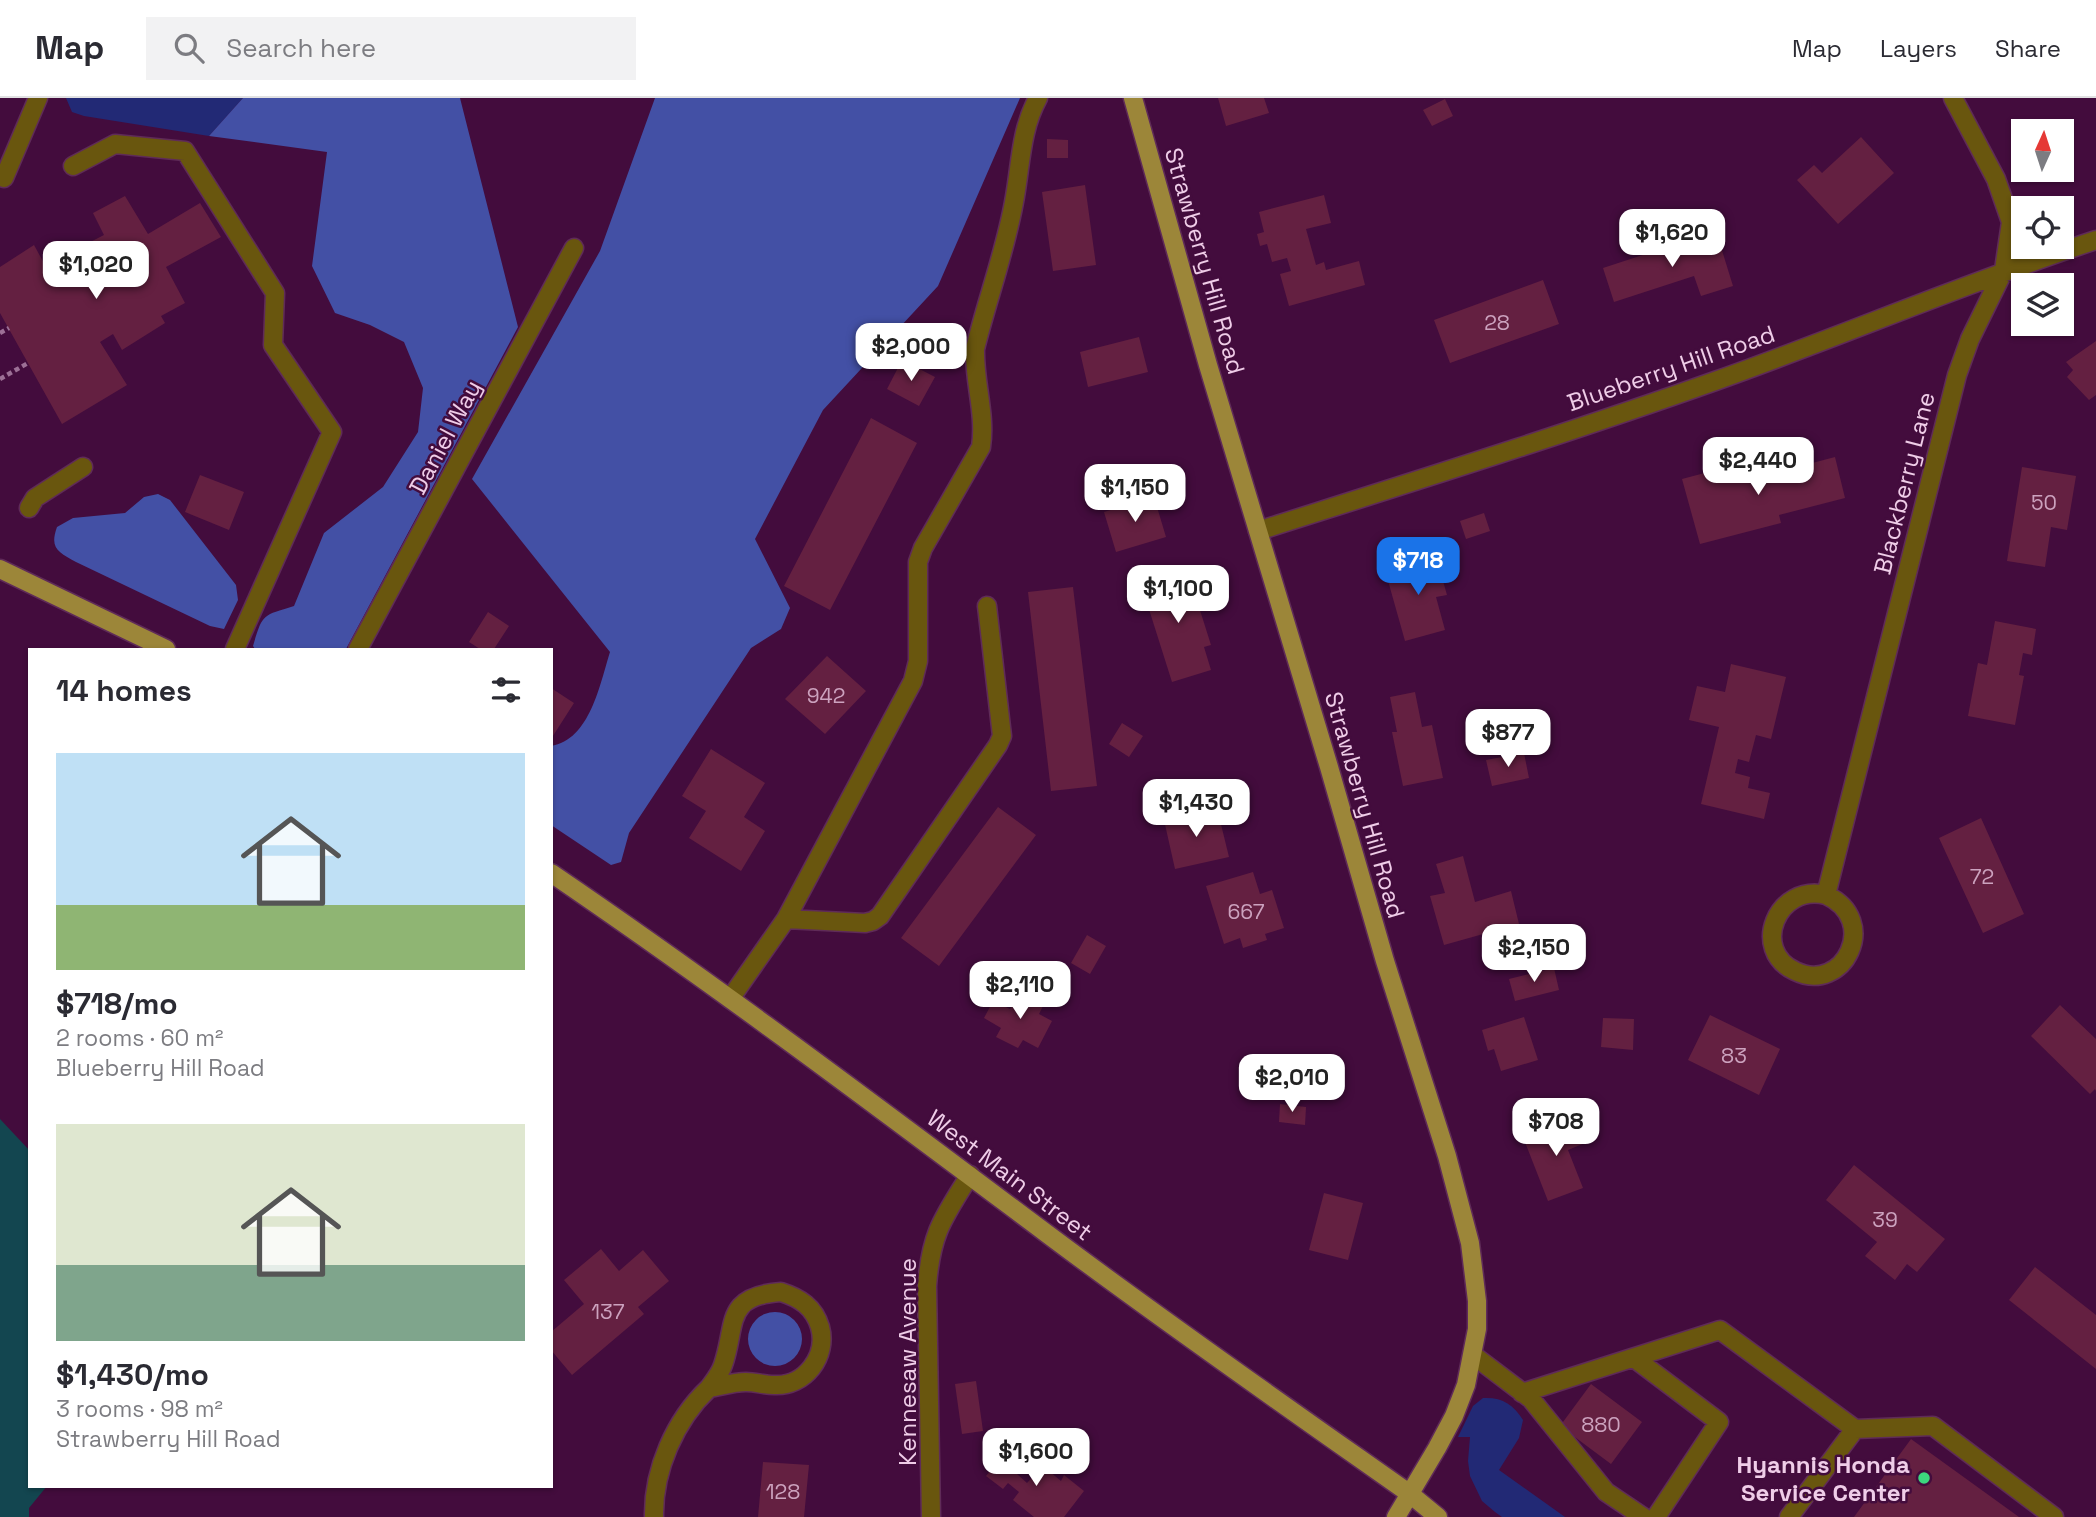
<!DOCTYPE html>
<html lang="en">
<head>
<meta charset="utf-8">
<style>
	:root { --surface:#fff; --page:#f2f2f3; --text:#2b2b33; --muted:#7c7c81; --line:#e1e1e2; --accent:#1a73e8 }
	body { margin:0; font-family:"Space Grotesk",sans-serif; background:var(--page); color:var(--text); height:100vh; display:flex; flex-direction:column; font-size:26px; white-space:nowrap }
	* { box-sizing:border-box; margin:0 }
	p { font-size:23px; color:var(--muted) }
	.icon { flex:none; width:38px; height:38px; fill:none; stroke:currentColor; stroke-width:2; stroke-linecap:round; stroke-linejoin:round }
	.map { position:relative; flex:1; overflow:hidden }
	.drawer { position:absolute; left:28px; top:550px; width:525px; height:840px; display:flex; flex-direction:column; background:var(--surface); border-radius:0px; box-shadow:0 2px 5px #0004 }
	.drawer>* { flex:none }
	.needle { width:46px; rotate:3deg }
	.tools { position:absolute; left:2011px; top:21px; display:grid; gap:14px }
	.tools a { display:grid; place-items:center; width:63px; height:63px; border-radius:0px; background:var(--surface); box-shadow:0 2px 5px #0004; font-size:35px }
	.price { position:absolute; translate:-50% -60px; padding:0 16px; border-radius:14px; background:#fff; color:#222; font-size:23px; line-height:46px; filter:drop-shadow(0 2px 4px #0008) }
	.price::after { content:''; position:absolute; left:50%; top:42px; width:21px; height:16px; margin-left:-10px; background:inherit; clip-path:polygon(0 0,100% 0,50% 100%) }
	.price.current { background:var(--accent); color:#fff }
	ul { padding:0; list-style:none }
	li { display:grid; align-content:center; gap:14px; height:371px; padding:0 28px }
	li span { display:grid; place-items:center; height:217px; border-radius:0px; color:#555 }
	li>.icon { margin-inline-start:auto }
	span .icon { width:126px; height:126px; fill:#fffc; stroke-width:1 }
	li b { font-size:30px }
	h2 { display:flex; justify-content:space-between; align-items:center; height:84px; padding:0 28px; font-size:30px }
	header { display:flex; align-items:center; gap:42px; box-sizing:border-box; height:98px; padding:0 35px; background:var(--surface); border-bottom:2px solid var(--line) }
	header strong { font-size:33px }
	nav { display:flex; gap:38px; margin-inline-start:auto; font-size:24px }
	.search { width:490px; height:63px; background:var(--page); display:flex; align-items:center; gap:18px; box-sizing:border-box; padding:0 24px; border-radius:0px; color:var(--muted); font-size:26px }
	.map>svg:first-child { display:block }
</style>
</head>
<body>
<header>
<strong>Map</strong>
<div class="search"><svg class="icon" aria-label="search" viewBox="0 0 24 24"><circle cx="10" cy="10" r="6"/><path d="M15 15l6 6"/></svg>Search here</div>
<nav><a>Map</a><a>Layers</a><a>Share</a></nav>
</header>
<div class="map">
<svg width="2096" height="1419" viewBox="0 0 2096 1419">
	<rect width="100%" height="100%" fill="#430c3d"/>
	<!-- green -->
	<path fill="#222975" d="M66,0H243L209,38L84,18L72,14Z
		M1483,1300C1502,1299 1513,1306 1523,1322L1519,1340L1499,1372L1565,1419H1502L1495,1414L1482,1403L1470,1378L1468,1363L1470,1339H1458L1473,1308Z"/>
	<!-- forest -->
	<path fill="#4350a5" d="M243,0H460L518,229L346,551H255L253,548C263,515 262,518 294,508L324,435L383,389L418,334L423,290L404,244L370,227L335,215L312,168L327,54L209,38Z
		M655,0H1020L938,188L823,312L755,441L790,510L781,531L751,550L629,735L621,764L611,767L551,727V648C590,642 600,586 610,554L472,381L600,153Z
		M158,396L170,402L236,487L238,502L224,531L210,528L76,464C59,454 49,451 57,429L73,420L125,415L144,399Z
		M748 1241a27 27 0 1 1 54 0a27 27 0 1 1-54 0Z"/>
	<!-- water -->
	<path fill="#134650" d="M0,1021L30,1053V1388H47L29,1410V1419H0Z"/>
	<!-- building -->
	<path fill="#642041" d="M1218,0H1264L1269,15L1226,28Z
		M1445,1L1453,18L1432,28L1423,12Z
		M1861,39L1894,75L1838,126L1797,82L1814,67L1822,75Z
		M1047,41L1068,42V60H1047Z
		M1085,87L1096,167L1053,173L1042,94Z
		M1324,97L1331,125L1306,131L1316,167L1324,164L1326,172L1359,163L1365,187L1289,208L1280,176L1291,173L1287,160L1272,164L1267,146L1260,148L1257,136L1264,134L1259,114Z
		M125,98L148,136L200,105L221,139L166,169L185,205L161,218L165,225L122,252L113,236L100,244L127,287L62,326L0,215V169L34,147L45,167L104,137L93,115Z
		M1716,133L1733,188L1701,198L1694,178L1614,204L1603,170Z
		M1543,182L1559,226L1450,265L1434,222Z
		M1139,239L1148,274L1088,289L1080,254Z
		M2096,243V297L2089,302L2067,279L2073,272L2066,264Z
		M902,262L935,279L919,308L887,291Z
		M871,320L917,345L830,512L784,488Z
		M1835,359L1845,400L1779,417L1781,425L1700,446L1682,381L1731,368L1734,379L1780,367L1782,373Z
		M2022,369L2076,378L2067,432L2051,429L2045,469L2007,463Z
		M200,377L244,394L229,432L185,414Z
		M1154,399L1166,439L1116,454L1104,414Z
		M1484,415L1490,433L1466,441L1460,423Z
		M1436,458L1447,497L1436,499L1445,532L1405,543L1385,472Z
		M1187,471L1211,547L1204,549L1211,572L1172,584L1141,486Z
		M1073,489L1097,688L1051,693L1028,494Z
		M488,514L509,528L494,551H480L469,544Z
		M1995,523L2036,531L2032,557L2023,555L2019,577L2024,578L2015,627L1968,618L1978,565L1987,567Z
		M827,558L866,593L825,636L785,601Z
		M1731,566L1786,579L1771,641L1756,637L1749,664L1738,661L1735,675L1750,679L1748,690L1770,695L1764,721L1701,706L1719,629L1689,622L1697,588L1725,594Z
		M551,590L574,605L551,641Z
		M1415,594L1422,629L1432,627L1443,680L1403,688L1392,634H1397L1390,599Z
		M1122,625L1143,638L1129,659L1109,646Z
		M711,651L765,685L744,719L765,733L741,773L689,740L706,713L682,698Z
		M1524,655L1529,680L1492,688L1486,662Z
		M998,709L1036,737L939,868L901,840Z
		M1217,710L1229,759L1175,771L1164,722Z
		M1981,720L2024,816L1983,835L1939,740Z
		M1463,758L1475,804L1511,793L1519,826L1444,847L1430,798L1445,795L1436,766Z
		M1253,774L1260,796L1272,792L1284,830L1265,836L1267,842L1243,850L1240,840L1224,846L1206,788Z
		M1087,837L1106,848L1090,876L1071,865Z
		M1554,870L1559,892L1515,903L1509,881Z
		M1020,893L1044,906L1039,916L1052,923L1038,950L1023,942L1018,950L996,939L1001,930L984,920L993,903L1010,911Z
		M2060,907L2096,941V993L2095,991L2090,996L2031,938Z
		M1710,917L1780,951L1759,997L1688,962Z
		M1524,919L1538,962L1501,973L1494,951L1488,953L1482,932Z
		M1603,920L1634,921L1633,952L1601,949Z
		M1280,1006L1306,1009L1305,1027L1279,1024Z
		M1575,1019L1585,1045L1568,1052L1583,1090L1548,1103L1523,1039Z
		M1854,1067L1945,1141L1917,1174L1907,1166L1895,1182L1865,1158L1877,1144L1826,1102Z
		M1324,1095L1363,1105L1348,1162L1309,1152Z
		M601,1151L619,1173L643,1152L669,1183L638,1209L644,1216L572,1277L551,1252V1234L584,1206L564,1182Z
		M2035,1169L2096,1217V1271L2009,1202Z
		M976,1283L983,1333L962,1336L955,1286Z
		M1591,1286L1642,1324L1611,1366L1560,1328Z
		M1911,1341L2019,1419H1854Z
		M1009,1351L1026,1363L1017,1376L1027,1385L1043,1368L1061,1383L1064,1377L1084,1393L1064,1419H1034L1013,1402L1019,1394L1008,1385L1003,1391L986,1378Z
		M763,1364L809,1367L804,1419H758Z"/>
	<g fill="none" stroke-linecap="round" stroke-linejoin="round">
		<!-- minor casing -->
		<g stroke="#5f2b58" stroke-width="21">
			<path id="minor" d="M73,68L115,46L185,53L275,195L273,247L332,334L235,551
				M4,80L38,0
				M29,410L35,400L83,369
				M1258,433C1412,384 1566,336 1718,282C1844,237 1968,184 2096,142
				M358,551L574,150
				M1826,797C1881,822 1844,897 1795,873C1750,852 1777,785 1826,797L1957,277L1970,241L2004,172L2011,124L1996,81L1953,0
				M786,821L865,825L873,823L880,818L998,647L1002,638L987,508
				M730,901L786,821L913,583L918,563V464L923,450L981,349C986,316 974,284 975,251C987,202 1005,154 1014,104C1021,68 1020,33 1038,0
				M781,1194C800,1200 814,1209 820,1229C828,1258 805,1289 774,1287C764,1287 756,1284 746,1284C734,1284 721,1288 709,1290C714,1283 720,1276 723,1267C737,1227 723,1198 781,1194Z
				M1473,1257L1531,1301L1606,1394L1643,1419
				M1634,1260L1719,1324L1656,1419
				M1522,1295L1720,1232L1855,1331L1789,1419
				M1855,1331L1933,1328L2054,1419
				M654,1419C653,1372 675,1322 709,1290
				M931,1419L927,1188C931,1135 943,1120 970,1077"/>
		</g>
		<!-- major casing -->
		<g stroke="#5f2b58" stroke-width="21">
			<path id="major" d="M1133,0L1208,267L1329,669L1385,863L1447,1058L1470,1145L1477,1203V1231L1466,1287L1454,1318L1437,1350L1396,1419
				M0,471L166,551
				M551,775C720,890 883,1013 1046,1135C1166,1225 1288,1310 1410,1396L1438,1419"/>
		</g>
		<!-- path -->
		<path stroke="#9c7096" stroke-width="4.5" stroke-dasharray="5 3.5" stroke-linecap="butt" d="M0,235L9,230
			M0,281L28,265"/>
		<!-- minor -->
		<use href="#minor" stroke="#69560e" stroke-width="18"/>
		<!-- major -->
		<use href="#major" stroke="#9c8639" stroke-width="18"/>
	</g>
	<!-- markers -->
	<circle fill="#3cd77e" stroke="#430c3d" stroke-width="2.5" cx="1924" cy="1380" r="7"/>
	<g text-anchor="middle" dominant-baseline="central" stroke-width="5" stroke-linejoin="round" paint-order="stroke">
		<!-- number labels -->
		<g font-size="21" fill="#cca2be">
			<text x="1497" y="224">28</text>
			<text x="2044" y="404">50</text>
			<text x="826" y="597">942</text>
			<text x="1982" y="778">72</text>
			<text x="1246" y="813">667</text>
			<text x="1734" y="957">83</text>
			<text x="1885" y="1121">39</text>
			<text x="608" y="1213">137</text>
			<text x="1601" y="1326">880</text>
			<text x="783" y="1393">128</text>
		</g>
		<!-- street labels -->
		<g font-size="24" fill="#efcde8" stroke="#430c3d">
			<text transform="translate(1205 163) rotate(74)">Strawberry Hill Road</text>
			<text transform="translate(1671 270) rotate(-19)">Blueberry Hill Road</text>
			<text transform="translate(445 339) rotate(-62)">Daniel Way</text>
			<text transform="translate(1904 385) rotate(-76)">Blackberry Lane</text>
			<text transform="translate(1365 707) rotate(74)">Strawberry Hill Road</text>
			<text transform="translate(1010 1077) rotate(37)">West Main Street</text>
			<text transform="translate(907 1264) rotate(-90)">Kennesaw Avenue</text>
		</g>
		<!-- poi labels -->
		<g font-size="24" font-weight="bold" fill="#efcde8" stroke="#430c3d" text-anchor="end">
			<text x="1910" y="1366">Hyannis Honda<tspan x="1910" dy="28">Service Center</tspan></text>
		</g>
	</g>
</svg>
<div class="tools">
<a><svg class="needle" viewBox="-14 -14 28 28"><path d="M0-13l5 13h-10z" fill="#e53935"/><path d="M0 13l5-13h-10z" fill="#7c7c81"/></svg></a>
<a><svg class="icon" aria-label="locate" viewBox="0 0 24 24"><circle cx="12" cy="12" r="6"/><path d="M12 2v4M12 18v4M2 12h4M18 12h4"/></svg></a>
<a><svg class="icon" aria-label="layers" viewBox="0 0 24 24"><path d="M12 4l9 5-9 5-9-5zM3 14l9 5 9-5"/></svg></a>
</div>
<b class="price" style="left:1672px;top:171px">$1,620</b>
<b class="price" style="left:96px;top:203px">$1,020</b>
<b class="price" style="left:911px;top:285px">$2,000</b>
<b class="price" style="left:1758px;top:399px">$2,440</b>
<b class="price" style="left:1135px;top:426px">$1,150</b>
<b class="price current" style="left:1418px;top:499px">$718</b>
<b class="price" style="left:1178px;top:527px">$1,100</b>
<b class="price" style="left:1508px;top:671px">$877</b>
<b class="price" style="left:1196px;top:741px">$1,430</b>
<b class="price" style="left:1534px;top:886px">$2,150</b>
<b class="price" style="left:1020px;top:923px">$2,110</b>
<b class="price" style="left:1292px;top:1016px">$2,010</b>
<b class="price" style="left:1556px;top:1060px">$708</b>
<b class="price" style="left:1036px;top:1390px">$1,600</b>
<section class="drawer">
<h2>14 homes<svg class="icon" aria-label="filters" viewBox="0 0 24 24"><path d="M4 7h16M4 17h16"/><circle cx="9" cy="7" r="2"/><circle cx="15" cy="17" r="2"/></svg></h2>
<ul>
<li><span style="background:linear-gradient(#bfe0f5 70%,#8fb573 0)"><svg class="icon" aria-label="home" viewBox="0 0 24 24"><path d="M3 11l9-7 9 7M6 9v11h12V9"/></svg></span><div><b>$718/mo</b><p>2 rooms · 60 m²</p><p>Blueberry Hill Road</p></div></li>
<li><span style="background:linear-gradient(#dfe7d0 65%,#7fa58c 0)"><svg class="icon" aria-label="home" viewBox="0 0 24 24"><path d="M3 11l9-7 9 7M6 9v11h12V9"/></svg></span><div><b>$1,430/mo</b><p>3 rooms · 98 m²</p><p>Strawberry Hill Road</p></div></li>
</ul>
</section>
</div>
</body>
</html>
